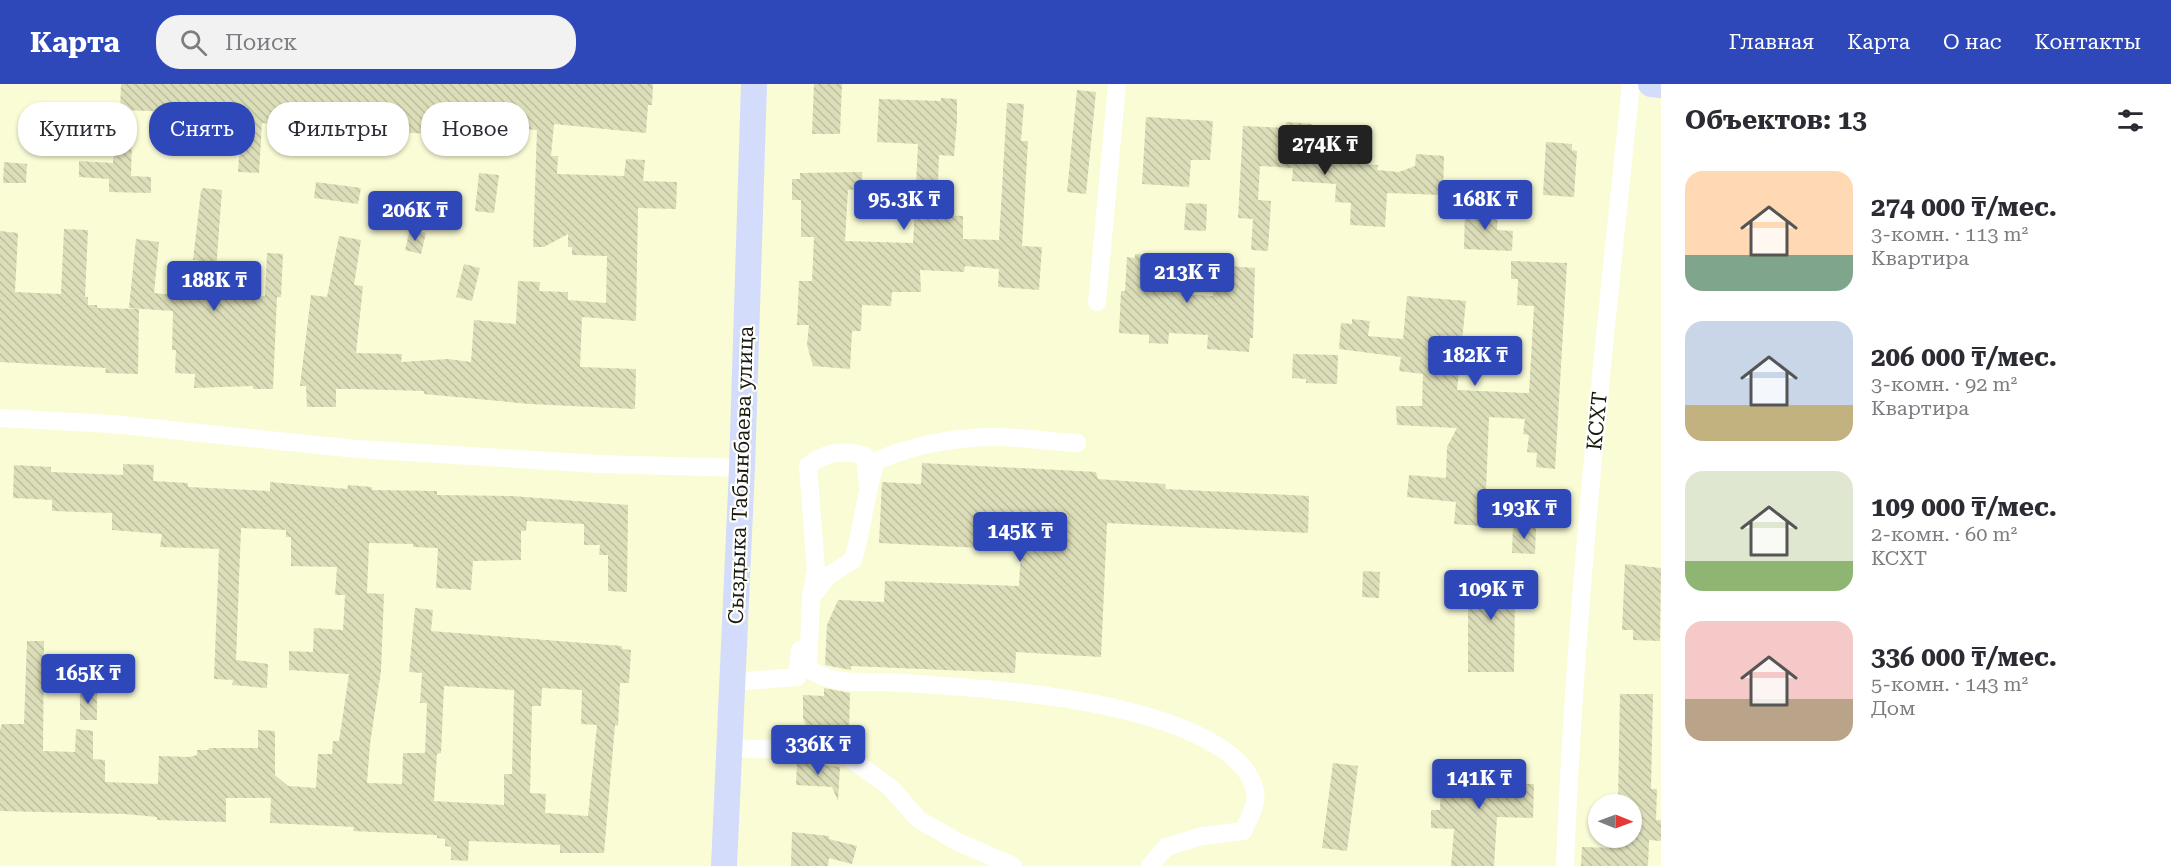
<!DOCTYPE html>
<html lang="ru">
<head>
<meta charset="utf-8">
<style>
	:root { --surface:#fff; --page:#f2f2f3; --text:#2b2b33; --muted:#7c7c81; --accent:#2e48b9 }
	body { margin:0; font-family:"Roboto Serif",serif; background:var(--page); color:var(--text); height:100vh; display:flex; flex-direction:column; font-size:22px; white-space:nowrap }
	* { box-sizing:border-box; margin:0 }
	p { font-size:20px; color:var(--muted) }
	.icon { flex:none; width:33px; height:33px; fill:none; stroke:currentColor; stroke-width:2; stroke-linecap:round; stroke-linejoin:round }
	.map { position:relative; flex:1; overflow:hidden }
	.sheet { display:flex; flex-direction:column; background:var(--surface); width:510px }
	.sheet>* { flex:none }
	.hud { position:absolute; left:18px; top:18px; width:570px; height:54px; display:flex; gap:12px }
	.needle { width:39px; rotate:91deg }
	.tools { position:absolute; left:1588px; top:710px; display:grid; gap:12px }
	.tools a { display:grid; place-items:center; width:54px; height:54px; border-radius:50%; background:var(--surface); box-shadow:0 2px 4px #0004; font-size:30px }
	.price { position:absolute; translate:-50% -51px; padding:0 14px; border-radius:6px; background:var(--accent); color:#fff; font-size:20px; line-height:39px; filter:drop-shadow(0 2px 3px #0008) }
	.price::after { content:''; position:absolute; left:50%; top:36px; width:18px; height:14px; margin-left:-9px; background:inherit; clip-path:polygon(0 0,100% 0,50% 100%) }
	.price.selected { background:#222; color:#fff }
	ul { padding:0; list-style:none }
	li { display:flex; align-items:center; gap:18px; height:150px; padding:0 24px }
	li span { display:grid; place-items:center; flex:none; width:168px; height:120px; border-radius:18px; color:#555 }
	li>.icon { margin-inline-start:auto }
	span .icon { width:72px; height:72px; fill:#fffc; stroke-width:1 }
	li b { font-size:26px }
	h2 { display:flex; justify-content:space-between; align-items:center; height:72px; padding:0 24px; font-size:26px }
	.tag { padding:0 21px; border-radius:24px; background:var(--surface); box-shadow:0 2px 4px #0004; font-size:21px; line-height:54px }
	.tag.selected { background:var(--accent); color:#fff }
	header { display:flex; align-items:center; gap:36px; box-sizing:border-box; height:84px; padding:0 30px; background:var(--accent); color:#fff }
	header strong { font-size:28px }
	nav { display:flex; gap:33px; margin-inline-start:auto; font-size:21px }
	.search { width:420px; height:54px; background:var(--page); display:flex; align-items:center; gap:15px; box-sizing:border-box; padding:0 21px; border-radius:24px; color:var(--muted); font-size:22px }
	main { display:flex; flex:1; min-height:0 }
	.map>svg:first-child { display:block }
</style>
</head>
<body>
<header>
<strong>Карта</strong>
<div class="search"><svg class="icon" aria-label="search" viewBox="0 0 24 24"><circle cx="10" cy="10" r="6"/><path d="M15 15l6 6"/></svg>Поиск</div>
<nav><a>Главная</a><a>Карта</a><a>О нас</a><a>Контакты</a></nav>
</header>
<main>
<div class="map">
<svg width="1661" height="782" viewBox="0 0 1661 782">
	<defs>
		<pattern id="building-back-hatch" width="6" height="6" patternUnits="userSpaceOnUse" patternTransform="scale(1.5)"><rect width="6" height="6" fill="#dcdeb9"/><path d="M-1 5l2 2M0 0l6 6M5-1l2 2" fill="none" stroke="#bcbe9e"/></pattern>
	</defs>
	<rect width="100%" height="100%" fill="#fafcd6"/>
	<!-- building -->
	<path fill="url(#building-back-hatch)" fill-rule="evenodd" d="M121,0H653L652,21H648L646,49L554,40L551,72H558L557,90L624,92L626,75L645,76L643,97L677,98L676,125L638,124L636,237L582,233L580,283L636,285L635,325L530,320L424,310V307L353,305H336V323H307L306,302H300L311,211L327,213L339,152L361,156L354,201L363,202L356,269L402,270L401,278L448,275L471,278L474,236L516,240L518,197L540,198L539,207L568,208V216L606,219L607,172L572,171V163H568V150L544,163H533L537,46L502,43L498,62L428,56L429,50L386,47L385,54L340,51L341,38L306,36L305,43L262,39L259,89L238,88L241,42H204V32L178,31V28L120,26Z
		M814,0H842L840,50H812Z
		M1077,6L1096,8L1086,110L1067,108Z
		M941,14L957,15V37L954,72L939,71L937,125H945V131L963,132V155L999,156L1007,19L1024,20L1021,57H1028L1022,162L1042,163L1039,206L998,203L999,185L965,182L964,188L920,186L921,208H892L891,222L862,221L861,247H852L850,285L813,282L807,261L809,241H797L799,197H812L814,153H801V116H792V95H800V89L862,88L863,105L848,106L845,157L913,159L918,60L877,58L879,15L941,17Z
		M1146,33L1213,37L1210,76H1191L1189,103L1142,100Z
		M1286,38L1312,40L1313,45L1334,46L1331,78L1378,81L1377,86L1399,88L1415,82L1416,70L1444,72L1443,111L1387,109L1385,143L1350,141L1351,119L1335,118L1336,100L1292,97L1293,84L1260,82L1258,116L1271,117L1268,167L1251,166L1253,135L1238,134L1243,42L1286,44Z
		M114,57L132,58L131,92L151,93V109L109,108V95L79,93V77L113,79Z
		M1546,58L1572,60V66L1577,67L1574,113L1543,111Z
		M4,78L27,80L26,99H3Z
		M479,89L499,91L494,129L475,127Z
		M316,98L361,104L358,120L314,114Z
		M203,104L222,106L214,213L265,212L267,169L283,170L281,213H277L273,305H253V302L194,304L195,290L175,289L176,266H172L173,227L129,224L136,155L159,158L154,209L195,213L198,176H193L201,107Z
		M411,107L428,110L424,131L406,128Z
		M1186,119L1207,120L1206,147L1184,146Z
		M1465,123L1498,124L1497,146L1513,147L1512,167L1464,165Z
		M64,145L88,146L85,213H88V221H97V224L139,225L138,290L105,289L106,284L0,278V147L18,149L15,208L61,210Z
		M410,145L426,149L421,170L405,166Z
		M1135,170L1183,173L1180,210L1213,212L1215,181L1255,184L1253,254H1250L1249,268L1207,265L1208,251L1169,249L1168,260L1149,259V251L1119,249L1121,207H1125L1127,173L1135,174Z
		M1511,177L1567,179L1555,385L1536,383L1537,369L1527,368L1529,351L1523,350L1525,335L1489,333L1486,406L1498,407L1494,443L1454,440L1456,418L1407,413L1409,391L1446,394L1447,363L1457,344L1397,341L1396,322H1422L1423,290L1399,287L1401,273L1339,265L1341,239L1352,240V235L1370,237L1368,252L1403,255L1407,212L1466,217L1457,306L1529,309L1534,222L1517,221L1518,195H1511Z
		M464,180L480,184L472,217L456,213Z
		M1293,270L1338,271L1337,300L1306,299V295L1292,294Z
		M922,379L1096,388L1098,395L1165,400L1166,405L1309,412L1308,449L1107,439L1101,573L1016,568L1015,589L851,582V586L825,581L827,541L838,516L884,518L885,497L1019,502L1021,466L879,459L882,398L921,400Z
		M123,380L154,381L153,397L188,399V403L270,407V398L347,405L348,401L372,403V406L437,407V411L512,412L628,421L627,508L608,507V471H599L600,461H584V440L527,437L526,447H521V476L473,477L471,506L436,504L438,464L413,463V460L369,459L367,509L384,510L381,587L370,660L367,699L402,700L403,669H425L427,619H420L422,589L409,588L415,524L433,526L431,547L622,562V565L631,566L629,599H620L618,642L615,641L604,769H560V761L469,757L468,777L451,776V763L445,762V755L437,754V751L353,747L354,743L270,739L271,714H226V738L157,736V733L125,730L0,727V646L2,640H24L27,557H44L43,667L75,668L76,645L93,647V675L105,676V698L158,700L159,672L189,673L197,671V666H208L209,664H258V646L275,647V691L288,702L316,704L318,670H332L333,657H339L349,590L289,586V567L313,568L314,544L343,546L345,511H335L337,483L291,482V453H286V446L241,444L236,576L268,580L267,604L232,601L233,596L214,595L219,465L160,463L162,450L112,446V429L52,427V416L13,414L14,381L51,383V388L123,391ZM444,602L514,606L512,690H504V721L434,717L437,670L441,669ZM542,604L582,606L581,640L597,641L588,732L545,729L546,710L530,709L532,622H541Z
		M1513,442L1536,443L1535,470L1512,469Z
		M1625,480L1661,484L1660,557L1633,556V546H1622Z
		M1363,487L1380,488L1379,514L1362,513Z
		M1460,490L1520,491V510H1515L1514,588H1468V509L1460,508Z
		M824,604L850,609L849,648H841V660L812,656L803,634V611L824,612Z
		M80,605L97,606V636H80Z
		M1620,610H1653L1651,705H1657L1656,736H1661V757L1649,756L1648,782H1581L1582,763L1613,764V753H1632V717L1618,716Z
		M797,678L840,683L838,717L832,703L796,701Z
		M1468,678L1504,679L1503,699L1534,700L1533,734L1497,733L1494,782H1451L1454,745L1431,744V726H1440L1441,688L1467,689Z
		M1333,679L1358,682L1347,767L1322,764Z
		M792,748L829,752V755L857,762L852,780L829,774L828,782H791Z"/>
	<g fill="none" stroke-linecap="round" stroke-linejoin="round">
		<!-- street -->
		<path stroke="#fff" stroke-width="18" d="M1097,218L1117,0
			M0,334L112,340L357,365L598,380L742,384
			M868,400L865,372C843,366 826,367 808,382L816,486L811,513L808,585C837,604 873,596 905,599C996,605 1165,615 1234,674C1245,683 1258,702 1255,717C1254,727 1247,738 1243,747L1202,752L1166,763L1150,782
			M813,511L828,492L853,476C863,443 865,409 876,377C911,362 950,354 989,353C1018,352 1048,358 1077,359
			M732,598L797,593L800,566
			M729,664L818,667L848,673L891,704L918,735L958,758L1013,782
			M1565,782C1575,520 1604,260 1631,0"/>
		<!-- secondary -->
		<path stroke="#d3dcfa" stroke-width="26" d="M1651,0L1661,1
			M724,782L742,384L754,0"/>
	</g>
	<g text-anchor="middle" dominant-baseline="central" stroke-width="4.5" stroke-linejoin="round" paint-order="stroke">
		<!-- street labels -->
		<g font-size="21" fill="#1a1b0d" stroke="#fff">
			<text transform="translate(1597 337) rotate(-84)">КСХТ</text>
			<text transform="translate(741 391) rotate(-88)">Сыздыка Табынбаева улица</text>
		</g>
	</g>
</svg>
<div class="tools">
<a><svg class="needle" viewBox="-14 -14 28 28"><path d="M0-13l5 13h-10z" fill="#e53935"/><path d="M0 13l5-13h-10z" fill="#7c7c81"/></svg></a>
</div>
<b class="price selected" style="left:1325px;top:92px">274K ₸</b>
<b class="price" style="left:904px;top:147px">95.3K ₸</b>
<b class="price" style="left:1485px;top:147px">168K ₸</b>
<b class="price" style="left:415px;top:158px">206K ₸</b>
<b class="price" style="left:1187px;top:220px">213K ₸</b>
<b class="price" style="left:214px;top:228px">188K ₸</b>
<b class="price" style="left:1475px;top:303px">182K ₸</b>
<b class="price" style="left:1524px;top:456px">193K ₸</b>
<b class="price" style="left:1020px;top:479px">145K ₸</b>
<b class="price" style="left:1491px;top:537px">109K ₸</b>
<b class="price" style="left:88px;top:621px">165K ₸</b>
<b class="price" style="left:818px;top:692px">336K ₸</b>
<b class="price" style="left:1479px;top:726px">141K ₸</b>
<div class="hud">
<a class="tag">Купить</a>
<a class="tag selected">Снять</a>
<a class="tag">Фильтры</a>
<a class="tag">Новое</a>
</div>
</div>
<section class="sheet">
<h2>Объектов: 13<svg class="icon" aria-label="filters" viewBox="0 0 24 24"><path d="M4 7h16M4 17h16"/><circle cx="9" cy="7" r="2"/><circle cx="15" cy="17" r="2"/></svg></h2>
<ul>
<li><span style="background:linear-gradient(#ffd9b3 70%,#7fa58c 0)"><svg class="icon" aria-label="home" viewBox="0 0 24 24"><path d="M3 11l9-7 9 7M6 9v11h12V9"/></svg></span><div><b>274 000 ₸/мес.</b><p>3-комн. · 113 m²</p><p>Квартира</p></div></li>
<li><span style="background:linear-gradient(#c9d6e8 70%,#c2b280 0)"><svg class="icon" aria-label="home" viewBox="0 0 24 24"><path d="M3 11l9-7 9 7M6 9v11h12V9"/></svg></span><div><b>206 000 ₸/мес.</b><p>3-комн. · 92 m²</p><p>Квартира</p></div></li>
<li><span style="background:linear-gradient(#dfe7d0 75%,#8fb573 0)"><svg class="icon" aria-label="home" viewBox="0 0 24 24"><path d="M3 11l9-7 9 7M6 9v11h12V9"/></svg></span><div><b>109 000 ₸/мес.</b><p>2-комн. · 60 m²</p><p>КСХТ</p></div></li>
<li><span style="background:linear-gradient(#f6c9c9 65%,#b9a48a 0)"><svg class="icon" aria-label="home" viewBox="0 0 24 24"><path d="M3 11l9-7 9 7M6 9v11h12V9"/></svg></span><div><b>336 000 ₸/мес.</b><p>5-комн. · 143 m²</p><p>Дом</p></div></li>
</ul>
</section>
</main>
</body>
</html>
